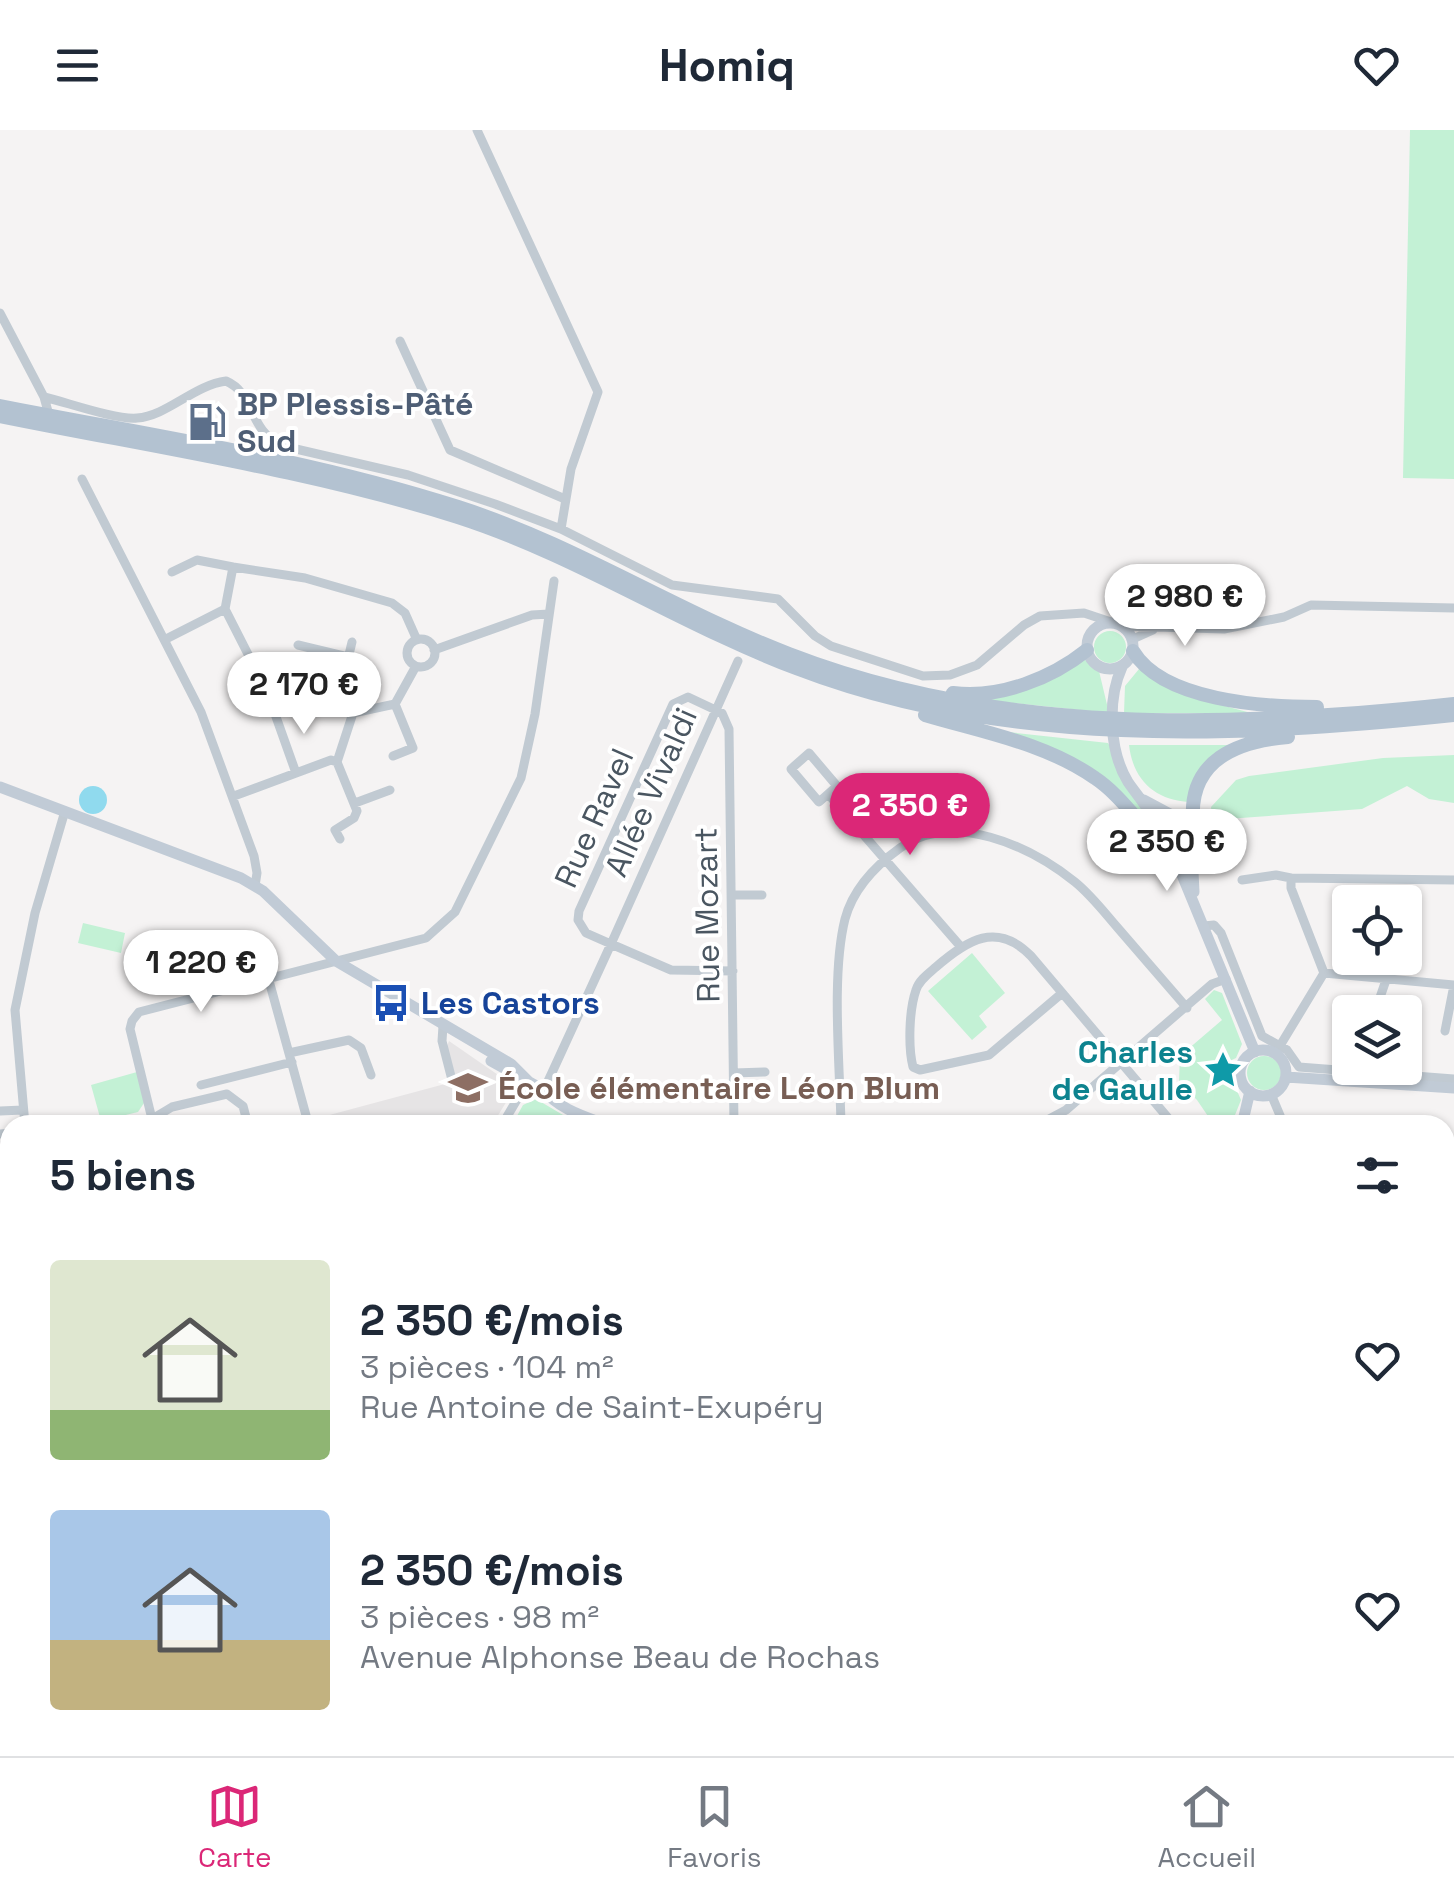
<!DOCTYPE html>
<html lang="fr">
<head>
<meta charset="utf-8">
<style>
	:root { --surface:#fff; --page:#f2f2f3; --text:#1f2937; --muted:#747a83; --line:#e0e1e3; --accent:#db2777 }
	body { margin:0; font-family:"Space Grotesk",sans-serif; background:var(--page); color:var(--text); height:100vh; display:flex; flex-direction:column; font-size:38px; white-space:nowrap }
	* { box-sizing:border-box; margin:0 }
	p { font-size:32px; color:var(--muted) }
	.icon { flex:none; width:55px; height:55px; fill:none; stroke:currentColor; stroke-width:2; stroke-linecap:round; stroke-linejoin:round }
	.map { position:relative; flex:1; overflow:hidden }
	.side { position:absolute; left:0px; top:985px; width:1455px; height:642px; display:flex; flex-direction:column; background:var(--surface); border-radius:30px 30px 0 0; box-shadow:0 2px 8px #0004 }
	.side>* { flex:none }
	.tools { position:absolute; left:1332px; top:755px; display:grid; gap:20px }
	.tools a { display:grid; place-items:center; width:90px; height:90px; border-radius:10px; background:var(--surface); box-shadow:0 2px 8px #0004; font-size:50px }
	.price { position:absolute; translate:-50% -85px; padding:0 22px; border-radius:35px; background:#fff; color:#222; font-size:32px; line-height:65px; filter:drop-shadow(0 2px 5px #0008) }
	.price::after { content:''; position:absolute; left:50%; top:60px; width:30px; height:22px; margin-left:-15px; background:inherit; clip-path:polygon(0 0,100% 0,50% 100%) }
	.price.active { background:var(--accent); color:#fff }
	ul { padding:0; list-style:none }
	li { display:flex; align-items:center; gap:30px; height:250px; padding:0 50px }
	li span { display:grid; place-items:center; flex:none; width:280px; height:200px; border-radius:10px; color:#555 }
	li>.icon { margin-inline-start:auto }
	span .icon { width:120px; height:120px; fill:#fffc; stroke-width:1 }
	li b { font-size:42px }
	h2 { display:flex; justify-content:space-between; align-items:center; height:120px; padding:0 50px; font-size:42px }
	header { display:flex; justify-content:space-between; align-items:center; height:130px; padding:0 50px; background:var(--surface); font-size:45px; font-weight:600 }
	.dock { display:flex; justify-content:space-around; align-items:center; height:140px; border-top:2px solid var(--line); background:var(--surface); font-size:28px; color:var(--muted) }
	.dock a { display:grid; justify-items:center; gap:5px }
	.dock .active { color:var(--accent) }
	.map>svg:first-child { display:block }
</style>
</head>
<body>
<header><svg class="icon" aria-label="menu" viewBox="0 0 24 24"><path d="M4 6h16M4 12h16M4 18h16"/></svg>Homiq<svg class="icon" aria-label="heart" viewBox="0 0 24 24"><path d="M12 20l-8-8c-3-5 5-10 8-4 3-6 11-1 8 4z"/></svg></header>
<div class="map">
<svg width="1454" height="1626" viewBox="0 0 1454 1626">
	<rect width="100%" height="100%" fill="#f5f3f3"/>
	<!-- education -->
	<path fill="#e6e4e5" d="M449,911L504,949L510,966L492,995H324L322,987L456,951L447,916Z
		M10,1009V1094H0V1011Z
		M1036,1618H1209L1201,1626H1045Z"/>
	<!-- green -->
	<path fill="#c3f1d5" d="M1410,0H1454V349L1403,348Z
		M1094 517a16 16 0 1 1 32 0a16 16 0 1 1-32 0Z
		M1084,529L1099,541L1109,583L985,570Z
		M1139,539L1210,572L1251,583H1124L1125,556Z
		M1008,602L1108,613L1149,685L1148,692L1120,661Z
		M1129,615H1230L1189,672C1155,670 1133,650 1129,615Z
		M1454,625V673L1429,669L1407,656L1362,679L1213,690L1211,677L1236,650L1249,646L1383,628Z
		M83,793L125,803L121,823L78,813Z
		M972,823L1005,863L979,886L987,897L972,910L928,861Z
		M1214,860L1222,863L1242,914L1236,928L1219,936V943L1235,956L1241,970L1231,995H1214L1197,970L1179,952L1180,926L1222,890L1205,869Z
		M1247 943a17 17 0 1 1 34 0a17 17 0 1 1-34 0Z
		M137,942L144,973L138,982L101,991L91,955Z
		M536,969L580,995H512L523,975Z
		M1454,1245V1382L1445,1396V1246Z
		M648,1618H823L826,1626H652Z"/>
	<!-- water -->
	<path fill="#90daee" d="M79 670a14 14 0 1 1 28 0a14 14 0 1 1-28 0Z"/>
	<g fill="none" stroke-linecap="round" stroke-linejoin="round">
		<!-- stream -->
		<path stroke="#90daee" stroke-width="2.5" d="M1445,1318L1454,1324
			M1445,1365L1454,1343"/>
		<!-- street -->
		<path stroke="#c1cad2" stroke-width="9" d="M477,0L598,262L571,339L561,399
			M0,183L44,267L49,285
			M400,211L450,320L565,369
			M44,267C66,272 116,290 137,288C167,286 194,255 226,251C256,264 247,300 283,316L408,345L495,374L561,399L672,455L778,469L815,506L831,516L923,546L950,545L977,535L1024,495L1040,486L1084,483L1114,493
			M82,349L201,582L254,726L257,743L255,756
			M172,442L197,430L233,437
			M225,479L252,532
			M1122,496L1224,499L1284,487L1311,475L1454,478
			M166,509L225,479L233,437L305,448L392,473L405,483L417,510
			M1133,509L1153,500
			M407 523a14 14 0 1 1 28 0a14 14 0 1 1-28 0Z
			M352,512L342,554L353,583
			M298,515L348,527
			M434,520L532,485L549,484
			M275,584L296,643
			M809,623L837,656L819,672L791,639Z
			M393,626L413,618L395,574
			M337,632L357,681L354,688L335,700L340,709
			M829,665L961,817
			M234,666L331,630L337,632L353,583L395,574L416,536
			M355,673L390,660
			M1242,750L1276,745L1291,748
			M731,765H762
			M1204,796L1214,795L1221,803L1262,906L1287,920L1299,937L1454,949
			M733,841L671,840L611,814L738,531
			M1324,843L1454,855
			M268,847L307,989
			M1061,864L989,925L920,940L913,937C908,917 909,880 916,860C919,850 929,843 936,837C967,810 997,791 1031,826L1174,995
			M1375,882L1386,850
			M443,896L442,911L452,950
			M1445,901L1454,855
			M289,923L349,910L361,918L371,945
			M1275,924L1324,843L1291,758V748L1454,750
			M734,943L765,942
			M201,955L292,932
			M544,960L611,814L586,803L578,790L579,781L673,574L688,567L722,583L729,599L734,995
			M1271,964L1284,995
			M0,981L23,980
			M152,989L172,977L227,964L243,976L248,995
			M25,995L15,880L35,783L65,681
			M150,995L152,989L130,899L132,891L139,882L426,808L455,782L521,648L535,584L554,451
			M502,995L528,951
			M841,995C840,936 831,845 845,789C853,759 875,736 900,718C953,680 1030,716 1075,752C1091,765 1104,782 1117,797C1140,824 1164,851 1187,878
			M1038,995L1066,980L1212,854L1226,849
			M0,1004L10,1003
			M1445,1083L1454,1093
			M0,1134H10
			M1445,1139L1454,1131
			M0,1148L10,1149
			M0,1215L10,1217
			M1445,1234L1454,1225
			M0,1349L10,1363
			M0,1424L10,1414
			M1445,1539L1454,1543
			M157,1618L167,1626
			M308,1618L314,1626
			M886,1618L895,1626
			M236,1625L241,1618
			M391,1626L412,1618
			M1220,1626L1229,1618"/>
		<!-- secondary -->
		<path stroke="#c1cbd6" stroke-width="11" d="M1087 516a23 23 0 1 1 46 0a23 23 0 1 1-46 0Z
			M1122,537C1107,570 1109,621 1128,652C1139,668 1151,680 1157,699
			M0,657L241,748L263,761L336,831L511,934L528,951
			M1144,670L1172,685L1188,687C1207,705 1196,728 1170,726
			M1172,685L1157,699L1158,714L1170,726L1182,745L1255,922
			M1192,722L1194,762
			M1240 943a23 23 0 1 1 46 0a23 23 0 1 1-46 0Z
			M491,931L544,960C558,979 586,987 607,995
			M1286,947L1454,958
			M1242,995L1250,961
			M1445,1419L1454,1406
			M1375,1618L1381,1626"/>
		<!-- primary -->
		<path stroke="#b3c2d1" stroke-width="14" d="M0,276C153,306 309,329 458,377C574,414 676,481 789,524C1001,606 1232,598 1454,574
			M0,286C153,317 309,340 458,387C576,425 680,494 796,538C1004,618 1236,608 1454,585
			M1133,521C1163,571 1264,577 1317,577
			M953,563C1000,569 1052,548 1087,520
			M925,585C982,602 1045,613 1095,648C1119,664 1135,689 1156,709
			M1193,690C1189,630 1237,611 1288,607"/>
	</g>
	<!-- icons -->
	<defs>
		<g id="fuel-bare" transform="scale(3)"><path d="M-5.5-6h7V0h2V4h1.3V-2.5L3-4.5l.8-.8L6-3V5H2.5V1h-1V6h-7ZM-4.2-4.7v3.2H.2V-4.7Z" fill="#5c6f8a" stroke="#fff" stroke-width="2.5" paint-order="stroke"/></g>
		<g id="bus-bare" transform="scale(3)"><path d="M-5-6H5V4H4V6H2V4H-2V6H-4V4H-5ZM-3.5-4V0h7V-4ZM-3.5 1.2v1.5H-2V1.2ZM2 1.2v1.5H3.5V1.2Z" fill="#1a4fb4" stroke="#fff" stroke-width="2.5" paint-order="stroke"/></g>
		<g id="sight-bare" transform="scale(3)"><path d="M0-6L1.8-2.2L6-1.7L2.9 1.2L3.7 5.4L0 3.3L-3.7 5.4L-2.9 1.2L-6-1.7L-1.8-2.2Z" fill="#0f9aa8" stroke="#fff" stroke-width="2.5" paint-order="stroke"/></g>
		<g id="school-bare" transform="scale(3)"><path d="M0-5L7-2L0 1L-7-2ZM-4 1L0 2.5L4 1V4Q0 6-4 4Z" fill="#8d6e63" stroke="#fff" stroke-width="2.5" paint-order="stroke"/></g>
	</defs>
	<g fill-rule="evenodd">
		<use href="#fuel-bare" x="207" y="292"/>
		<use href="#bus-bare" x="391" y="873"/>
		<use href="#sight-bare" x="1223" y="940"/>
		<use href="#school-bare" x="468" y="958"/>
	</g>
	<g text-anchor="middle" dominant-baseline="central" stroke-width="8" stroke-linejoin="round" paint-order="stroke">
		<!-- service labels -->
		<g font-size="32" font-weight="bold" fill="#4e5e75" stroke="#fff" text-anchor="start">
			<text x="237" y="274">BP Plessis-Pâté<tspan x="237" dy="37">Sud</tspan></text>
		</g>
		<!-- street labels -->
		<g font-size="32" fill="#4a5661" stroke="#fff">
			<text transform="translate(651 662) rotate(-66)">Allée Vivaldi</text>
			<text transform="translate(594 688) rotate(-66)">Rue Ravel</text>
			<text transform="translate(707 785) rotate(-91)">Rue Mozart</text>
		</g>
		<!-- transit labels -->
		<g font-size="32" font-weight="bold" fill="#164399" stroke="#fff" text-anchor="start">
			<text x="421" y="873">Les Castors</text>
		</g>
		<!-- culture labels -->
		<g font-size="32" font-weight="bold" fill="#0d838f" stroke="#fff" text-anchor="end">
			<text x="1193" y="922">Charles<tspan x="1193" dy="37">de Gaulle</tspan></text>
		</g>
		<!-- education labels -->
		<g font-size="32" font-weight="bold" fill="#785e54" stroke="#fff" text-anchor="start">
			<text x="498" y="958">École élémentaire Léon Blum</text>
		</g>
	</g>
</svg>
<div class="tools">
<a><svg class="icon" aria-label="locate" viewBox="0 0 24 24"><circle cx="12" cy="12" r="6"/><path d="M12 2v4M12 18v4M2 12h4M18 12h4"/></svg></a>
<a><svg class="icon" aria-label="layers" viewBox="0 0 24 24"><path d="M12 4l9 5-9 5-9-5zM3 14l9 5 9-5"/></svg></a>
</div>
<b class="price" style="left:1185px;top:519px">2 980 €</b>
<b class="price" style="left:304px;top:607px">2 170 €</b>
<b class="price active" style="left:910px;top:728px">2 350 €</b>
<b class="price" style="left:1167px;top:764px">2 350 €</b>
<b class="price" style="left:201px;top:885px">1 220 €</b>
<section class="side">
<h2>5 biens<svg class="icon" aria-label="filters" viewBox="0 0 24 24"><path d="M4 7h16M4 17h16"/><circle cx="9" cy="7" r="2"/><circle cx="15" cy="17" r="2"/></svg></h2>
<ul>
<li><span style="background:linear-gradient(#dfe7d0 75%,#8fb573 0)"><svg class="icon" aria-label="home" viewBox="0 0 24 24"><path d="M3 11l9-7 9 7M6 9v11h12V9"/></svg></span><div><b>2 350 €/mois</b><p>3 pièces · 104 m²</p><p>Rue Antoine de Saint-Exupéry</p></div><svg class="icon" aria-label="heart" viewBox="0 0 24 24"><path d="M12 20l-8-8c-3-5 5-10 8-4 3-6 11-1 8 4z"/></svg></li>
<li><span style="background:linear-gradient(#a9c7e8 65%,#c2b280 0)"><svg class="icon" aria-label="home" viewBox="0 0 24 24"><path d="M3 11l9-7 9 7M6 9v11h12V9"/></svg></span><div><b>2 350 €/mois</b><p>3 pièces · 98 m²</p><p>Avenue Alphonse Beau de Rochas</p></div><svg class="icon" aria-label="heart" viewBox="0 0 24 24"><path d="M12 20l-8-8c-3-5 5-10 8-4 3-6 11-1 8 4z"/></svg></li>
</ul>
</section>
</div>
<nav class="dock">
<a class="active"><svg class="icon" aria-label="map" viewBox="0 0 24 24"><path d="M3 6l6-2 6 2 6-2v14l-6 2-6-2-6 2zM9 4v14M15 6v14"/></svg>Carte</a>
<a><svg class="icon" aria-label="saved" viewBox="0 0 24 24"><path d="M7 4h10v16l-5-4-5 4z"/></svg>Favoris</a>
<a><svg class="icon" aria-label="home" viewBox="0 0 24 24"><path d="M3 11l9-7 9 7M6 9v11h12V9"/></svg>Accueil</a>
</nav>
</body>
</html>
